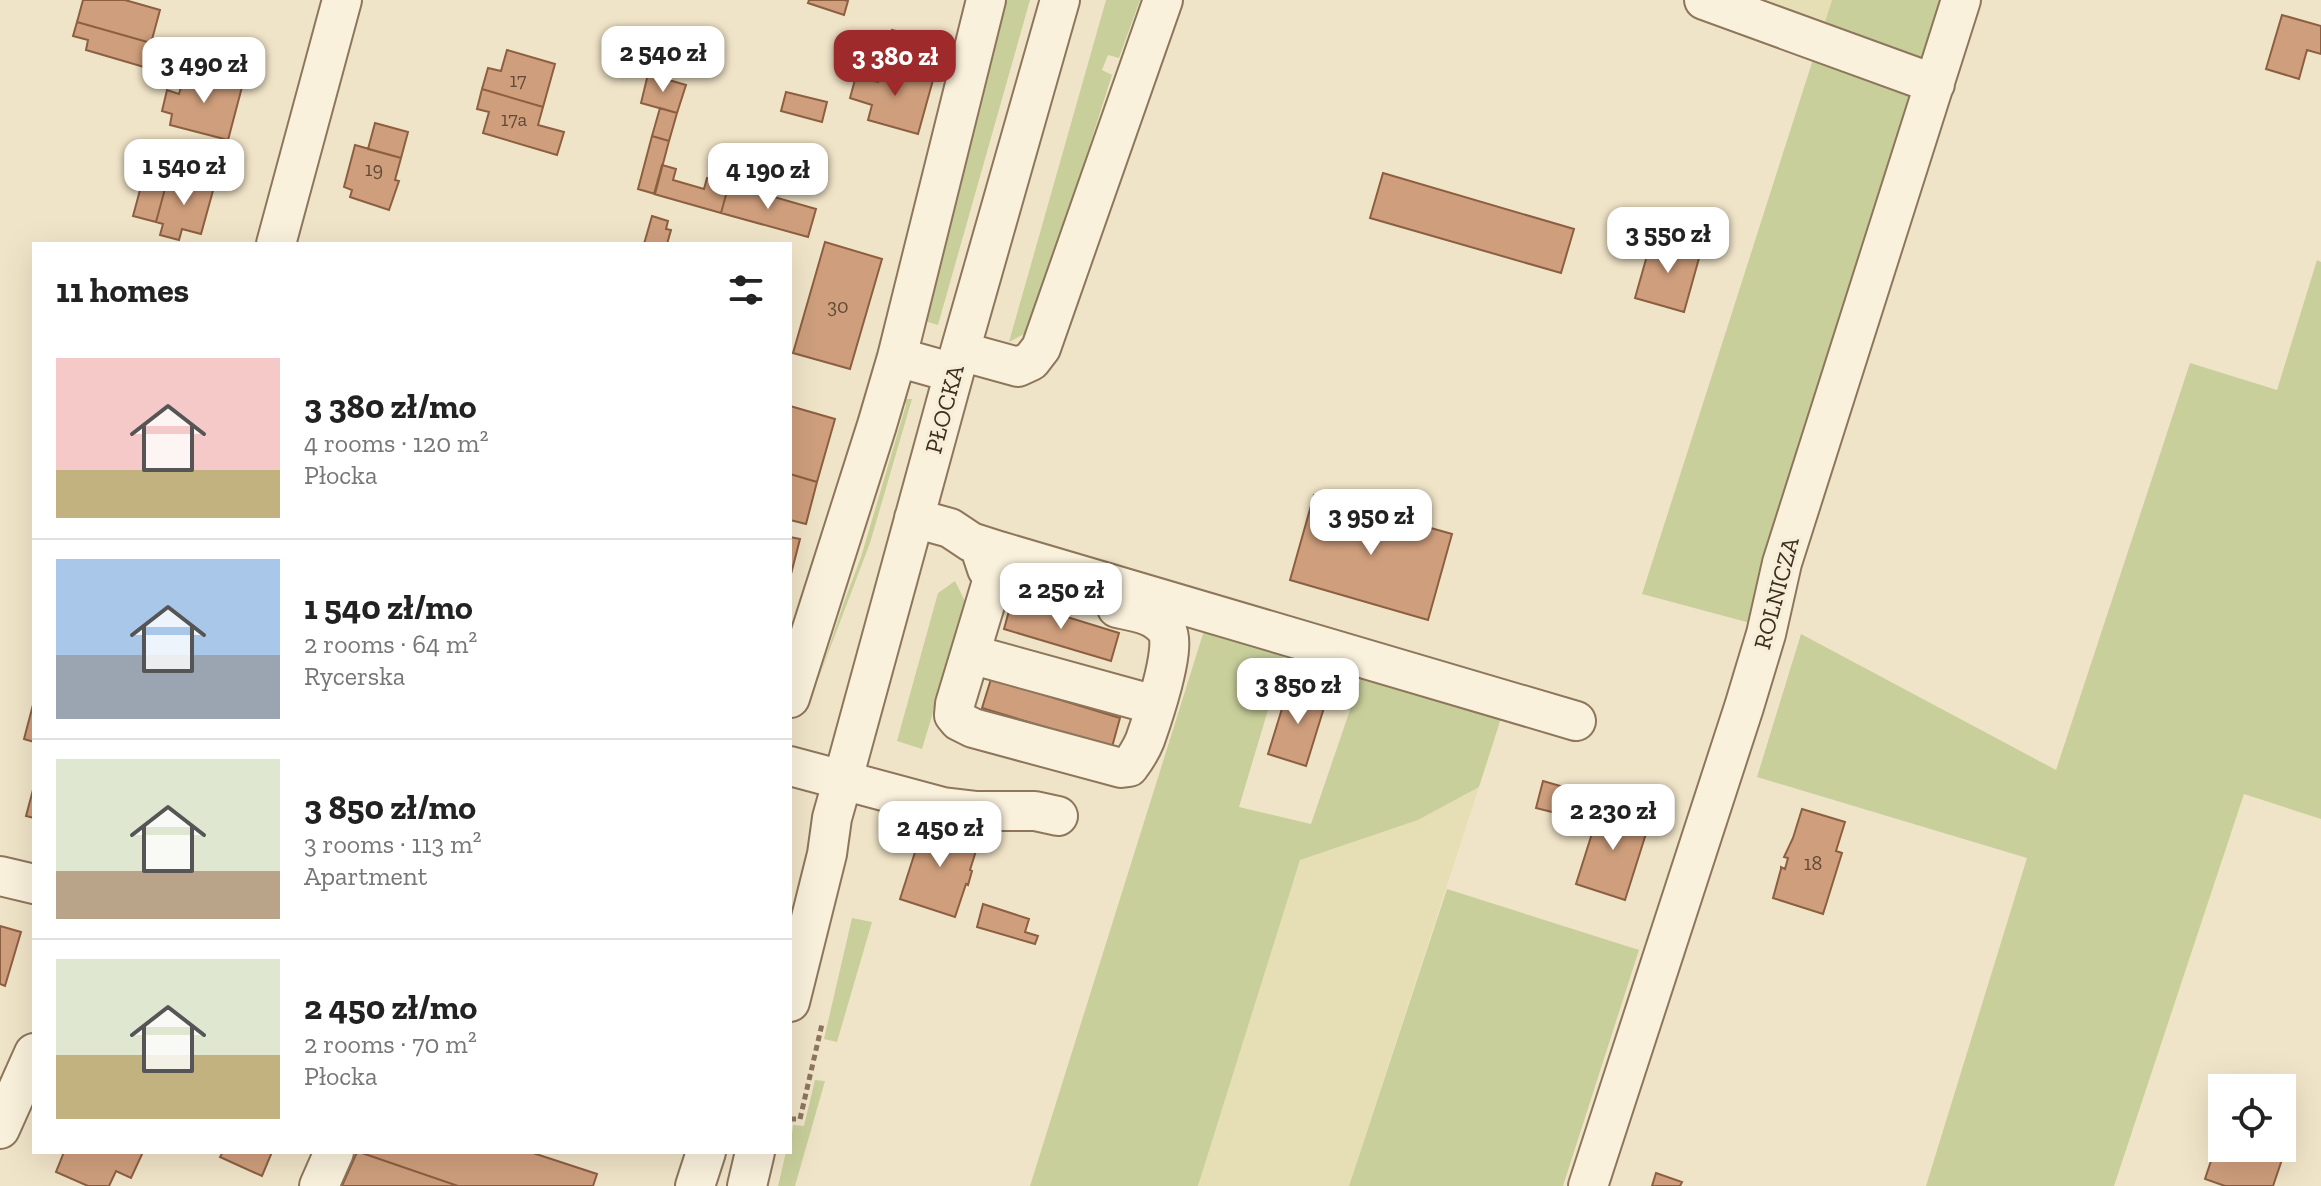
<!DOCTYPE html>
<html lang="en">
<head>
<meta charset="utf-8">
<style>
	:root { --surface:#fff; --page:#f6f6f6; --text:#222; --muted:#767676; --line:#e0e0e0; --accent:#9e2a2b }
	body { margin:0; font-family:"Zilla Slab",serif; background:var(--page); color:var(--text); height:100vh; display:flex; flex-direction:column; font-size:30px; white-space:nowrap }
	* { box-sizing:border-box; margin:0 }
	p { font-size:26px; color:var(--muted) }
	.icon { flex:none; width:44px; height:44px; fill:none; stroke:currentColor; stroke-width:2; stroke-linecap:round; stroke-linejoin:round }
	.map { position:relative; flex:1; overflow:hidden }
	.details { position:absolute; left:32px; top:242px; width:760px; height:912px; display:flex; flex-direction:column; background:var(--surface); border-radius:0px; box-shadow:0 8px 32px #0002 }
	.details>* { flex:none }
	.controls { position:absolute; left:2208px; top:1074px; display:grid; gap:16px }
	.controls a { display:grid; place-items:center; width:88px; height:88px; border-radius:0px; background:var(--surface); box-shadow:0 8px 32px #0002; font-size:40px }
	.price { position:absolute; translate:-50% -68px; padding:0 18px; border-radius:16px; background:#fff; color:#222; font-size:26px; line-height:52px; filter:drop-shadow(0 2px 4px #0008) }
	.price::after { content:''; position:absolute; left:50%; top:48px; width:24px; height:18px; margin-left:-12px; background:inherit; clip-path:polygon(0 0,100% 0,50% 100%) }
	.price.selected { background:var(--accent); color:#fff }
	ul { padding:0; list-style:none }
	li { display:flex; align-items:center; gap:24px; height:200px; padding:0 24px }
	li+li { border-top:2px solid var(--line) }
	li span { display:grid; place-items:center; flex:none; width:224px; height:160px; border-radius:0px; color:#555 }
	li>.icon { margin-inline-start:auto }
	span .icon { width:96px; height:96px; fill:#fffc; stroke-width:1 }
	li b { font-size:34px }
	h2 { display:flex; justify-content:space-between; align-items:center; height:96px; padding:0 24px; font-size:34px }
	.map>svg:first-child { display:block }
</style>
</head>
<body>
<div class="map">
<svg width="2321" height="1186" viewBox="0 0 2321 1186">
	<rect width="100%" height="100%" fill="#f0e4c8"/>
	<!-- farmland -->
	<path fill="#e6deb5" d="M1764,0H1832L1825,22Z
		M1479,787L1349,1186H1198L1300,860L1418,820Z"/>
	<!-- green -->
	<path fill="#c9cf9b" d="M999,0H1030L938,325L918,319Z
		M1106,0H1140L1119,58L1108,55L1102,70L1112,75L1033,324L1024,334L1009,342Z
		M1832,0H1951L1754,624L1642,594Z
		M2317,260L2321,262V819L2244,794L2114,1186H1926L2027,858L1757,777L1801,634L2056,770L2190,363L2277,390Z
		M904,399H912L870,543L818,680L844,602L861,557L906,405Z
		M955,581L966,603L922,749L897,741L938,593Z
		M1207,621L1288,643L1239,807L1311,824L1364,669L1504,709L1479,787L1418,820L1300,860L1198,1186H1030Z
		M1447,889L1639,950L1563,1186H1349Z
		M852,918L872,922L837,1042L824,1039Z
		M815,1080L825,1081L795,1186H778L786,1152H790L793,1125L804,1126Z"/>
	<!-- building -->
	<path fill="#cf9f7d" stroke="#8d5f41" stroke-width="2" d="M83,0H125L160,10L151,43L77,22Z
		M809,0H844L848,1L844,15L808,3Z
		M2282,15L2321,26V54L2307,50L2299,79L2266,69Z
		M77,22L151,43L144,67L86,50L88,40L73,36Z
		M892,30L942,43L933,80L882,66Z
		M507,50L555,64L543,107L482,89L488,68L501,71Z
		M882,66L933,80L918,134L868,120L872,105L850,98L856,76L878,82Z
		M207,71L223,75L221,82L242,87L228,140L170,125L172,114L162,111L167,90L179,94L185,73L206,78Z
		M648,74L686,85L677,113L641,103Z
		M482,89L543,107L538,125L564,132L557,155L483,133L489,112L477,109Z
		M786,92L827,102L822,122L781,111Z
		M660,108L677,113L669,141L652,136Z
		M375,123L408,132L401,158L368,149Z
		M652,136L669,141L655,194L638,189Z
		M355,145L401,158L395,180L399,181L389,210L350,197L352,190L344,187Z
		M662,165L676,169L673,180L704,189L707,178L729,184L721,213L654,194Z
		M146,168L169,174L156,222L133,216Z
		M1383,173L1574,229L1561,273L1370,218Z
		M169,174L214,187L201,234L182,229L179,240L160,235L163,224L156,222Z
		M729,184L816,209L808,237L721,213Z
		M652,216L668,221L666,229L671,230L667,244H644Z
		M1652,238L1701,251L1684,312L1635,298Z
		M825,242L882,259L850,369L793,353Z
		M790,406L835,419L817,482L790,474Z
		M790,474L817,482L806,524L790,520Z
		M1314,495L1452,534L1428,620L1290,580Z
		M790,537L800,539L790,578Z
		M1012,600L1119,633L1111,661L1004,629Z
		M991,679L1120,718L1112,747L982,708Z
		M1289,686L1327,698L1306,766L1268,754Z
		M34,701V742L24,739Z
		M1543,781L1567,788L1560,814L1536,808Z
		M34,786V818L26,816Z
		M1601,805L1650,821L1625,900L1576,884Z
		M1802,809L1845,822L1836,851L1842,853L1823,914L1773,898L1781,869V867L1785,869L1788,858L1784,857L1793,838Z
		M925,821L980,838L970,870L972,871L968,885L966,884L955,917L900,899Z
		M983,904L1029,919L1025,932L1038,936L1035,944L977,927Z
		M0,926L21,932L5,986L0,984Z
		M2222,1112V1148H2282V1130L2291,1133L2273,1186H2225L2205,1179L2217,1143L2212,1141Z
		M64,1152H143L131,1178L116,1171L109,1186H88L56,1172Z
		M223,1152H272L262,1176L220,1157Z
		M357,1152H359L458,1186H342Z
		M359,1152H530L597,1174L593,1186H458Z
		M1656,1173L1682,1182L1680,1186H1652Z"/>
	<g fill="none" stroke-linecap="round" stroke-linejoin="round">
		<!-- minor casing -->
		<g stroke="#8d765c" stroke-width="42">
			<path id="minor" d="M1704,0L1935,84
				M276,244L342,0
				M960,351L1018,367L1031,361L1041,348L1163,0
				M954,373L897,357L986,0
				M914,518L950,528L971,542L999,551L1576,721
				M979,545L987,569L993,578L955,704L954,715L959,721L973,728L1121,768L1129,767C1135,759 1141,750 1145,740C1152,720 1177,648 1167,631C1156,614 1135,612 1117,608
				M993,578L1049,591
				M970,654L1155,705
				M790,698L877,425L897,357
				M790,766L943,807L977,811H1035L1058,816
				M0,876L34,884
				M790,1002L827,854L832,818L843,779L960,351L1060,0
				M0,1129L34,1053
				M319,1186L334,1152
				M695,1186L706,1152
				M747,1186L755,1152
				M1588,1186L1744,707L1766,634L1782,563L1961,0"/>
		</g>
		<!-- path -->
		<path stroke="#8d765c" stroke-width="5" stroke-dasharray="6 4" stroke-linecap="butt" d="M790,1119H800L822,1024"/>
		<!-- minor -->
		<use href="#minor" stroke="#faf1dc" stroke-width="38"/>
	</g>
	<g text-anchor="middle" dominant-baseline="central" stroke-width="7" stroke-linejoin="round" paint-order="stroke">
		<!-- number labels -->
		<g font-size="20" fill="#624a37">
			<text x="518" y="80">17</text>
			<text x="514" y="119">17a</text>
			<text x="374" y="169">19</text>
			<text x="838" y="306">30</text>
			<text x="1813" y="863">18</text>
		</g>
		<!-- street labels -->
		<g font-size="24" fill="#3d2e20" stroke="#f7eed8">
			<text transform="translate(944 409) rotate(-75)">PŁOCKA</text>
			<text transform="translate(1776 593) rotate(-75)">ROLNICZA</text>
		</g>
	</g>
</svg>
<div class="controls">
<a><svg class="icon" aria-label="locate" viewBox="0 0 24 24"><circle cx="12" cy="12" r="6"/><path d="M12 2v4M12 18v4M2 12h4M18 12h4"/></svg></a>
</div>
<b class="price" style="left:663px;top:94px">2 540 zł</b>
<b class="price selected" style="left:895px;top:98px">3 380 zł</b>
<b class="price" style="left:204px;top:105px">3 490 zł</b>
<b class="price" style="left:184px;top:207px">1 540 zł</b>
<b class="price" style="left:768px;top:211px">4 190 zł</b>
<b class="price" style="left:1668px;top:275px">3 550 zł</b>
<b class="price" style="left:1371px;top:557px">3 950 zł</b>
<b class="price" style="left:1061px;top:631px">2 250 zł</b>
<b class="price" style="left:1298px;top:726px">3 850 zł</b>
<b class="price" style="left:1613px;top:852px">2 230 zł</b>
<b class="price" style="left:940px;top:869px">2 450 zł</b>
<section class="details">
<h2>11 homes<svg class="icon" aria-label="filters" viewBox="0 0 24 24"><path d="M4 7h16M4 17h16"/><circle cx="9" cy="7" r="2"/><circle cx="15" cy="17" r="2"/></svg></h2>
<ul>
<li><span style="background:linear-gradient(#f6c9c9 70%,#c2b280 0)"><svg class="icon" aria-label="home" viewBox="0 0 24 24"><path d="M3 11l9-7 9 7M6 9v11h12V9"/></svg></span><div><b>3 380 zł/mo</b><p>4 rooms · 120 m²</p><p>Płocka</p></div></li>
<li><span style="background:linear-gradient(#a9c7e8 60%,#9aa5b1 0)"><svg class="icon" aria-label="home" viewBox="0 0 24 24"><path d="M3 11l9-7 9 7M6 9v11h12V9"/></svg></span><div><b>1 540 zł/mo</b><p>2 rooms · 64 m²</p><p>Rycerska</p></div></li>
<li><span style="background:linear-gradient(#dfe7d0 70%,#b9a48a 0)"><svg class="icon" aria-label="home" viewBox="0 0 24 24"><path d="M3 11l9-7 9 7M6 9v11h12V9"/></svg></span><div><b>3 850 zł/mo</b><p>3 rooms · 113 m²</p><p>Apartment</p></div></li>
<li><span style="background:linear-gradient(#dfe7d0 60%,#c2b280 0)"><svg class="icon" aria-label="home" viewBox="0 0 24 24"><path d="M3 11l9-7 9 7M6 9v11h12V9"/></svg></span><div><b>2 450 zł/mo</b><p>2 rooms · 70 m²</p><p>Płocka</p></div></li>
</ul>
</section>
</div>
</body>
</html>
